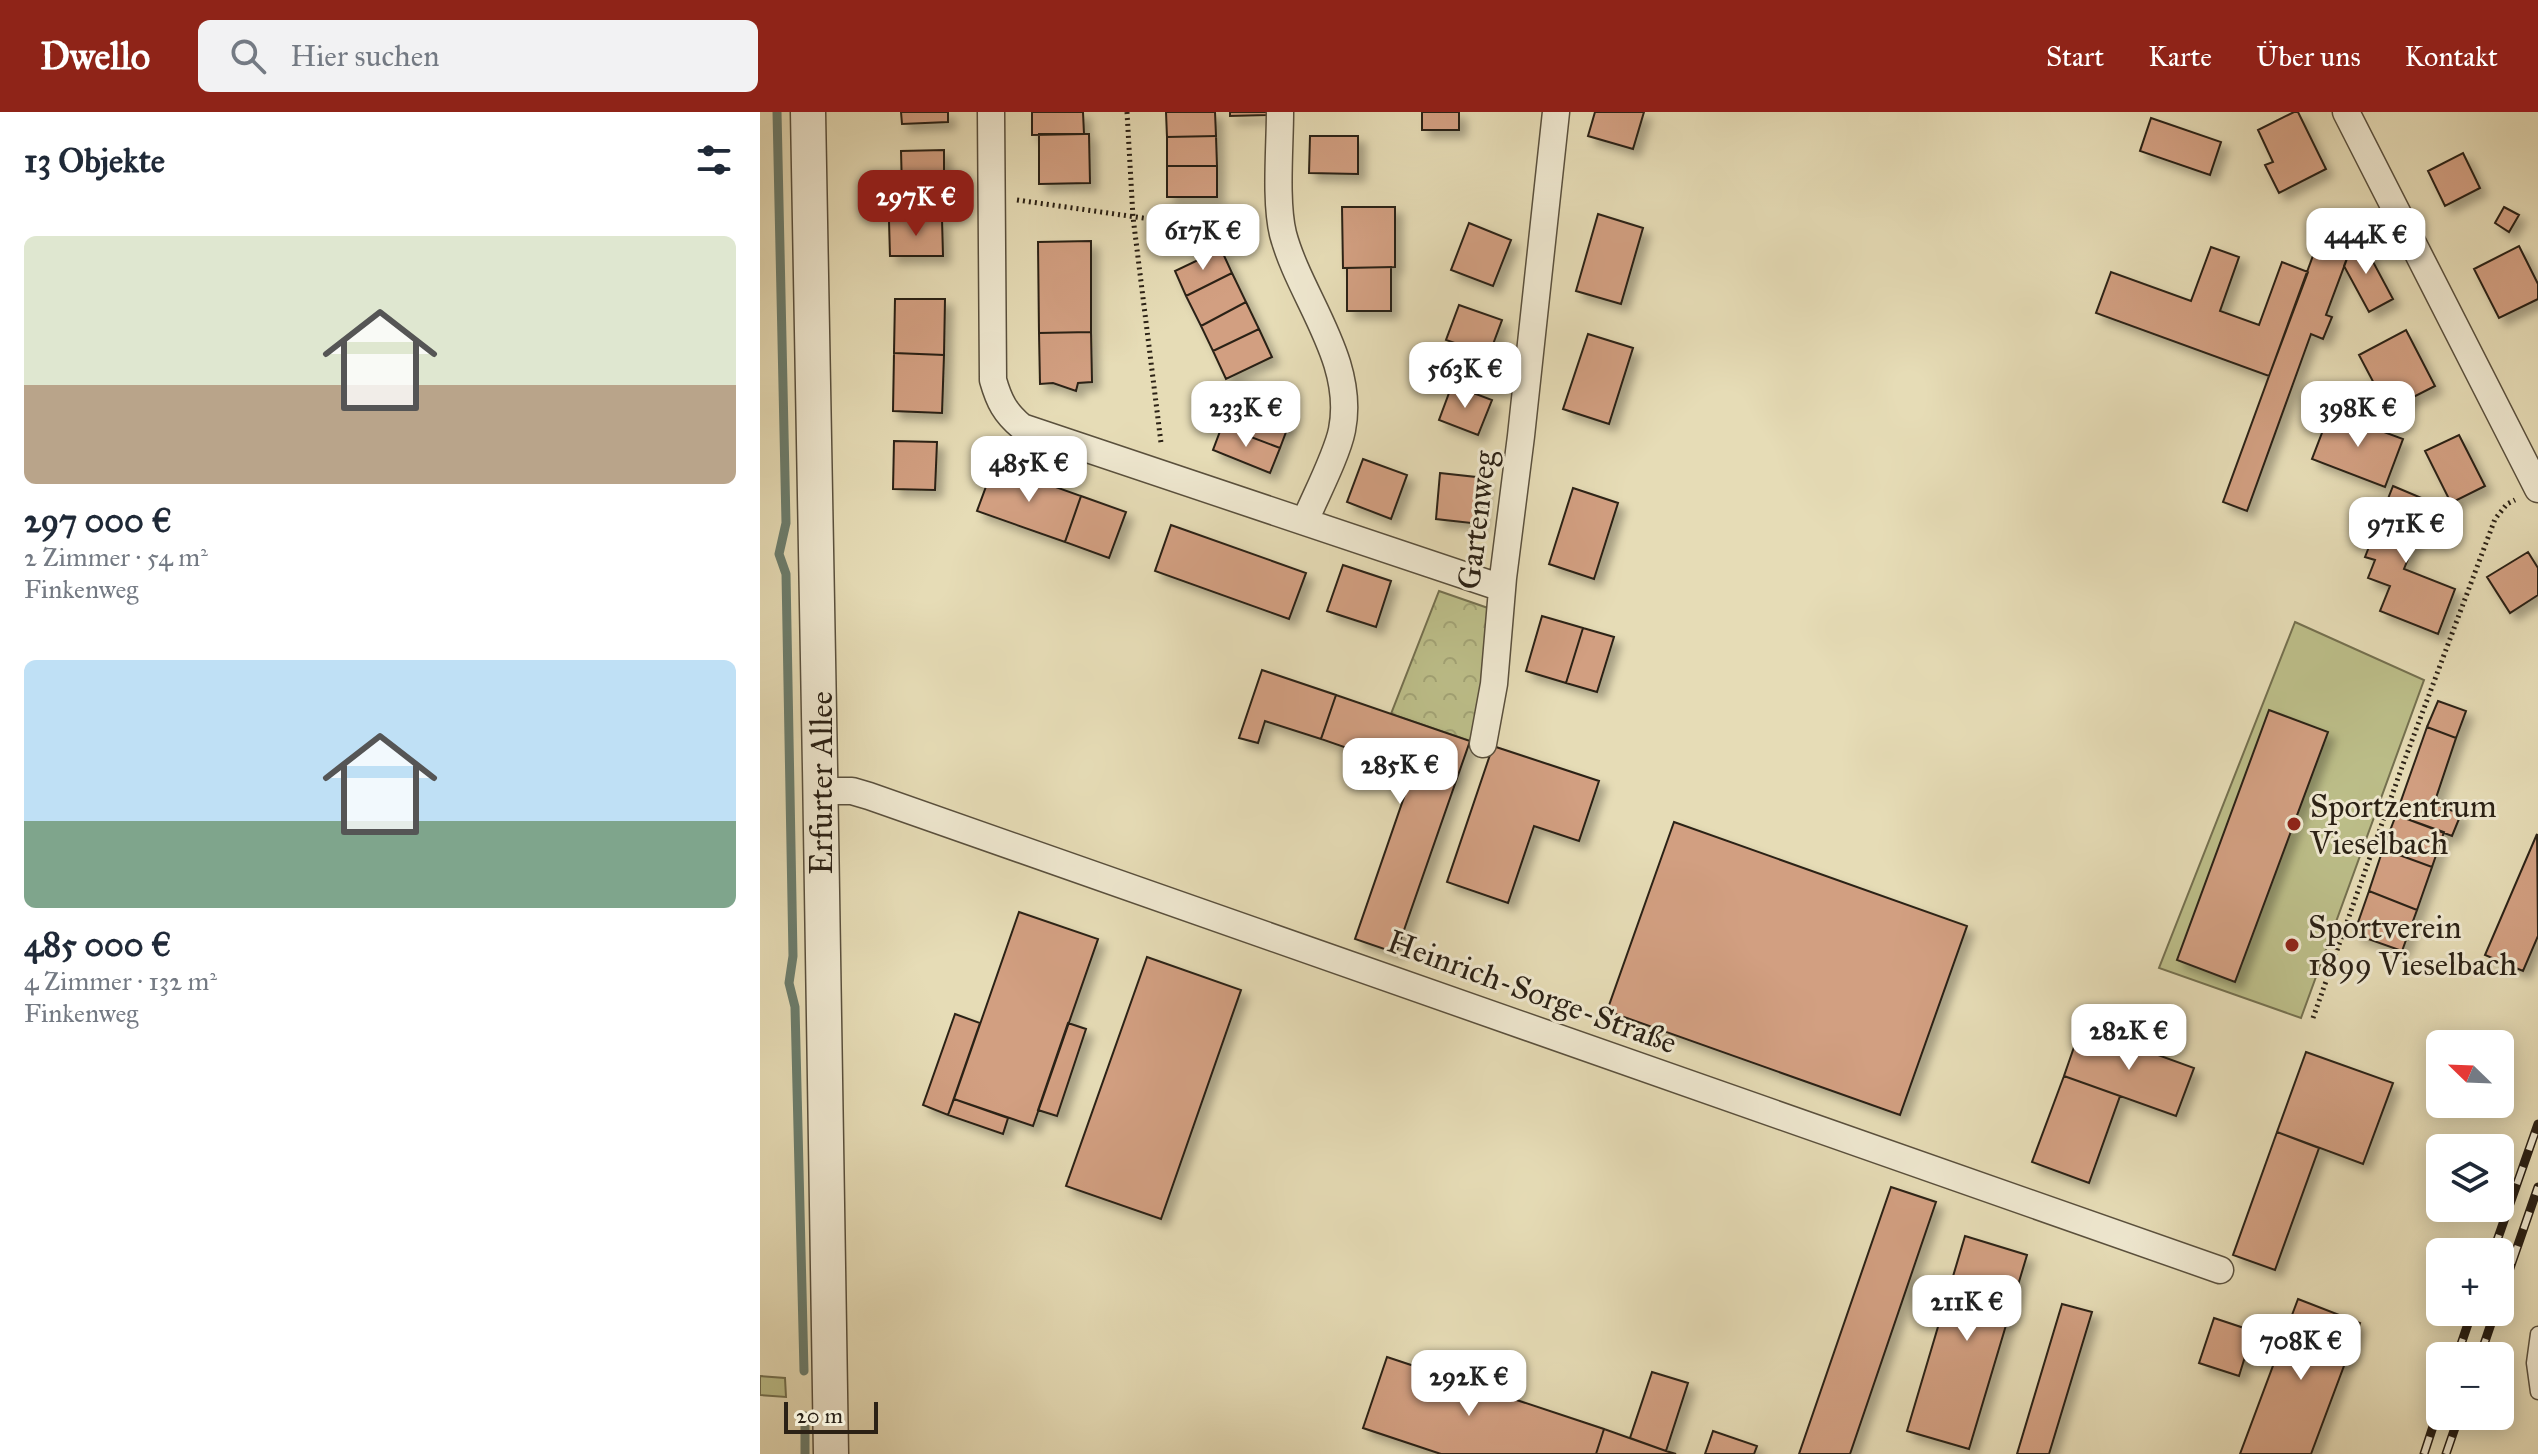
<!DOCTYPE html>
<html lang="de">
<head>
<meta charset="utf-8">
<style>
	:root { --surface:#fff; --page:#f2f2f3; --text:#1f2937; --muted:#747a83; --accent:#8f2418 }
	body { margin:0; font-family:"IM FELL Great Primer",serif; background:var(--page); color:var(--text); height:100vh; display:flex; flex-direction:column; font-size:30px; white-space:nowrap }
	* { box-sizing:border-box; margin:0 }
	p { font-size:26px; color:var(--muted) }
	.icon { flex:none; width:44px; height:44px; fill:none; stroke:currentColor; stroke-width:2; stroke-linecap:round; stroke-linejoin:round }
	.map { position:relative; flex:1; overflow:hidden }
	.sheet { display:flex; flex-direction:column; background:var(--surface); width:760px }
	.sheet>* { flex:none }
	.needle { width:52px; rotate:293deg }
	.buttons { position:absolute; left:1666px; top:918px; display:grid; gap:16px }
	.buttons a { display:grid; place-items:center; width:88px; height:88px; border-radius:12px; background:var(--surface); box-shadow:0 4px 20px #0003; font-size:40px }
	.scale { position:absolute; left:24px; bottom:20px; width:94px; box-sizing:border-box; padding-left:8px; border:4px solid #2b2115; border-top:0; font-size:22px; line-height:28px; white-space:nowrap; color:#2b2115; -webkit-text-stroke:6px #efe8d0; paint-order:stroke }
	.price { position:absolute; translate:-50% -68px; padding:0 18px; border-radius:16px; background:#fff; color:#222; font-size:26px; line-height:52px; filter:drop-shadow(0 2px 4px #0008) }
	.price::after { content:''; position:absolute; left:50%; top:48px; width:24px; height:18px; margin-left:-12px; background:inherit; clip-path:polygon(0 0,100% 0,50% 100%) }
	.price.selected { background:var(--accent); color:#fff }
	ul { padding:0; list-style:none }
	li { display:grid; align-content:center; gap:16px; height:424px; padding:0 24px }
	li span { display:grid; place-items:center; height:248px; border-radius:12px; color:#555 }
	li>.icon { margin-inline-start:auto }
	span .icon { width:144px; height:144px; fill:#fffc; stroke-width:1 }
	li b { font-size:34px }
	h2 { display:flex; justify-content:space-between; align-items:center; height:96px; padding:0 24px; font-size:34px }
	header { display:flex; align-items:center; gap:48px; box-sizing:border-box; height:112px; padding:0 40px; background:var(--accent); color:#fff }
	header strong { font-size:38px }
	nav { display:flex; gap:44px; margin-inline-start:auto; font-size:28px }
	.search { width:560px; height:72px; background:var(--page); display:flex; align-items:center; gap:20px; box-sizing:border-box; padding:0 28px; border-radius:12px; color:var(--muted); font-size:30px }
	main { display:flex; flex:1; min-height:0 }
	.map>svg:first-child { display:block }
</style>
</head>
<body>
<header>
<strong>Dwello</strong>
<div class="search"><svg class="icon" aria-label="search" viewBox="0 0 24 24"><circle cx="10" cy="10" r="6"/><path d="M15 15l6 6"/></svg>Hier suchen</div>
<nav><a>Start</a><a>Karte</a><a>Über uns</a><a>Kontakt</a></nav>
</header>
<main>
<section class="sheet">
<h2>13 Objekte<svg class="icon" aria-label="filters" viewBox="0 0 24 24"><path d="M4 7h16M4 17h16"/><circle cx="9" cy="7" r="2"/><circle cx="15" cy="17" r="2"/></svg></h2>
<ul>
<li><span style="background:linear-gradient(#dfe7d0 60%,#b9a48a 0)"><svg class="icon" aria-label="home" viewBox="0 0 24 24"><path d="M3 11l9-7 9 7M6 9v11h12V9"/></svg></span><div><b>297 000 €</b><p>2 Zimmer · 54 m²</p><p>Finkenweg</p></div></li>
<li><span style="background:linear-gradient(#bfe0f5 65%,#7fa58c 0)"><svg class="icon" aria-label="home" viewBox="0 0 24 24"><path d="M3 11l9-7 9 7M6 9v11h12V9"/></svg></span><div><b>485 000 €</b><p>4 Zimmer · 132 m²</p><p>Finkenweg</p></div></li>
</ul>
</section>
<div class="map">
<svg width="1778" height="1342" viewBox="0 0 1778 1342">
	<defs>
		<pattern id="grass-tufts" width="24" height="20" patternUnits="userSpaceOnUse" patternTransform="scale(2)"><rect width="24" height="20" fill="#bcbe89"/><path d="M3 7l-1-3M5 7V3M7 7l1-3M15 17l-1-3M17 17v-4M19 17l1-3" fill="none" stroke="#a2a375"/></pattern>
		<pattern id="park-crowns" width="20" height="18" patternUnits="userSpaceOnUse" patternTransform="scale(2)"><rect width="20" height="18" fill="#bcbe89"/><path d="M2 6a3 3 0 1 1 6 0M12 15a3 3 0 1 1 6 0" fill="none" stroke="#a2a375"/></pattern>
		<filter id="shadow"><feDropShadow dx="7" dy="7" stdDeviation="4" flood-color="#0004"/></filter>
	</defs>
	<rect width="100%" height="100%" fill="#e6dcb6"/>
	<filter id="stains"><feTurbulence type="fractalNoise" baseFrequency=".0025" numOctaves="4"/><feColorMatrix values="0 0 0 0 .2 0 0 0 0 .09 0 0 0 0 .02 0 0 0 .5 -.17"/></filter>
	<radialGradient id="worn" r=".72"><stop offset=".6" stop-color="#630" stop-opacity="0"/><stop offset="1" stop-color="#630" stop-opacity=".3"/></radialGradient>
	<!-- grass -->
	<path fill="url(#grass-tufts)" stroke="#74704f" stroke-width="2" d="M0,1264L25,1266L26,1285L0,1283Z"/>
	<!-- park -->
	<path fill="url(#park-crowns)" stroke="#74704f" stroke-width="2" d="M679,479L728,496L719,593L710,629L631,602Z"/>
	<!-- pitch -->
	<path fill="#bcbe89" stroke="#74704f" stroke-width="2" d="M1535,510L1664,568L1541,906L1399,856Z"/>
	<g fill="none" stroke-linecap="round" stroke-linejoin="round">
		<!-- stream -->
		<path stroke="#6c7e6e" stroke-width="9" d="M17,0L26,411L19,442L26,462L33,844L29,871L35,895L44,1259
			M45,1304V1342"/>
	</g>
	<!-- building -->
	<path fill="#d29f81" stroke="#2b2115" stroke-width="2" filter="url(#shadow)" d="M141,0H188V10L142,12Z
		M272,0H323L324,22L272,23Z
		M406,0H455L456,24L407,25Z
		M470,0H507V3L470,4Z
		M662,0H699V18H662Z
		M835,0H884L873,37L828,24Z
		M1534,0H1538L1566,57L1519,81L1505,53L1513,50L1498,18Z
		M1391,6L1461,30L1450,63L1380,39Z
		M279,22H329L330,71L279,72Z
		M456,24L457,54H407V25Z
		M550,24H598V62L549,61Z
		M184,38V76L142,77L141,39Z
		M1703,41L1720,76L1685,94L1668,59Z
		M407,54H457V85H407Z
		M582,95H635V155L583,156Z
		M1744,95L1759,103L1749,120L1735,111Z
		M1586,100L1597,120L1566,203L1572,205L1563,227L1551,222L1487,399L1463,390L1566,108Z
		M838,102L883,116L861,192L816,179Z
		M182,107L183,144H130L129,109Z
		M709,111L751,128L733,174L691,158Z
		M1597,120L1633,187L1609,200L1584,154Z
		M331,129V220L279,221L278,130Z
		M1759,134L1778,172V187L1739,206L1714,157Z
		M1451,135L1479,145L1460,199L1499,213L1522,150L1548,160L1509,264L1336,201L1351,160L1431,189Z
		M461,137L472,161L426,184L415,159Z
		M631,155V199H587V156Z
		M472,161L486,190L441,214L426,184Z
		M135,187H185L184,243L134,241Z
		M486,190L499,217L453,239L441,214Z
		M699,193L742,208L729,243L686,228Z
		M499,217L512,245L466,267L453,239Z
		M1646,218L1675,274L1628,298L1599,243Z
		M331,220L332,270L318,271L316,279L293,271L280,272L279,221Z
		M828,222L873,236L849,312L803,297Z
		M134,241L184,243L182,301L133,299Z
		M692,273L732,288L718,323L679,308Z
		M472,289L529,312L520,336L462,314Z
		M1570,300L1643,327L1625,375L1552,347Z
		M462,314L520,336L510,361L453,338Z
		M1699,323L1725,374L1691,391L1665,339Z
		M134,329L177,330L175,378L133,377Z
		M603,347L647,363L631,407L587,390Z
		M234,353L321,384L305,430L217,399Z
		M680,361L725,366L720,412L676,407Z
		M1633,374L1671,390L1644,457L1695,477L1678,522L1620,499L1630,474L1608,466L1615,448L1605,445Z
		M813,376L858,391L834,467L789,452Z
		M321,384L366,400L349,446L305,430Z
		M411,413L546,461L529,507L395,459Z
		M1768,440L1778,456V483L1750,501L1727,465Z
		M583,453L631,469L616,515L567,499Z
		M782,504L823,516L806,571L766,559Z
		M823,516L854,525L837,580L806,571Z
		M502,558L576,583L561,627L505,609L498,631L479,626Z
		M576,583L710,629L636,841L595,827L653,659L561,627Z
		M1678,589L1706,599L1696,626L1667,615Z
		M1509,598L1568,620L1475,870L1417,848Z
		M1667,615L1696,626L1674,692L1701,702L1692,724L1636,703Z
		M733,634L839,669L819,729L774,714L748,791L687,770Z
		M1636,703L1684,720L1672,755L1623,737Z
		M914,710L1207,814L1140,1003L847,899Z
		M1777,722L1778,824L1763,859L1725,843Z
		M1623,737L1672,755L1657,798L1609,779Z
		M1609,779L1657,798L1642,839L1594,822Z
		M259,800L338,827L273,1014L194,987Z
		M387,845L481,878L401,1107L306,1074Z
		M195,902L220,911L188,1003L163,993Z
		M308,911L326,917L297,1004L278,998Z
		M1321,915L1434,956L1416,1004L1304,964Z
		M1546,940L1633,971L1603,1052L1517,1020Z
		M1304,964L1360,984L1329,1071L1272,1050Z
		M194,987L248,1006L243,1022L188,1003Z
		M1517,1020L1559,1036L1515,1158L1473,1143Z
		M1131,1075L1176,1090L1090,1342H1039Z
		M1205,1124L1267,1143L1209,1337L1147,1319Z
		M1538,1187L1600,1211L1551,1342H1480Z
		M1302,1192L1332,1200L1289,1342H1257Z
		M1454,1206L1493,1219L1479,1264L1439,1251Z
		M627,1245L844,1317L836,1342H681L603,1316Z
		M892,1260L928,1271L906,1339L870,1326Z
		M844,1317L906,1339L916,1342H836Z
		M953,1319L997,1334L994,1342H945Z"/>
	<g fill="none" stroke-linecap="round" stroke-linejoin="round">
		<!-- service casing -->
		<g stroke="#5a503d" stroke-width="17">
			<path id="service" d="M1778,1222L1774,1251L1778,1280"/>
		</g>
		<!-- minor casing -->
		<g stroke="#5a503d" stroke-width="29">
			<path id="minor" d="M231,0L233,268C239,289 245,301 262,315L742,476
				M520,0C520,35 515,89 523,122C540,186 596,248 582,318C577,343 555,385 545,409
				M1586,0L1778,377
				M723,632L734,572L743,466L761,324L796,0
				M59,679H92L109,684L1460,1158"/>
		</g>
		<!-- tertiary casing -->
		<g stroke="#5a503d" stroke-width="37">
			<path id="tertiary" d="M48,0C58,447 63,895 71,1342"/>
		</g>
		<!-- path -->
		<path stroke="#2b2115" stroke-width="5" stroke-dasharray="2 4" stroke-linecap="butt" d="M367,0L373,105L401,331
			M257,88L397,108L493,117
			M1553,906L1642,655L1735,407L1747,392L1755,388"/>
		<!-- service -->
		<use href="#service" stroke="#efe8d0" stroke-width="14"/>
		<!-- minor -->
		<use href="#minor" stroke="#efe8d0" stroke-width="26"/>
		<!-- tertiary -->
		<use href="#tertiary" stroke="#efe8d0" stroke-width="34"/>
		<!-- rail casing -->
		<g stroke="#2b2115" stroke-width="9">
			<path id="rail" d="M1733,1140L1778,1012
				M1740,1185L1778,1075
				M1697,1244L1712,1200
				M1720,1244L1735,1200
				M1664,1342L1680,1293
				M1686,1342L1699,1304"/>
		</g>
		<!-- rail -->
		<use href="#rail" stroke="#efe8d0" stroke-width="6" stroke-dasharray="18" stroke-linecap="butt"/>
	</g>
	<!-- markers -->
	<g fill="#8f2418" stroke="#efe8d0" stroke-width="3">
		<circle cx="1534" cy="712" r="8"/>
		<circle cx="1532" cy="833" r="8"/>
	</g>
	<g text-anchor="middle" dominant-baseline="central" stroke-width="6" stroke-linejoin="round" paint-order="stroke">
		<!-- street labels -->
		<g font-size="32" fill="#2b2115" stroke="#efe8d0">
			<text transform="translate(717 408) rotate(-83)">Gartenweg</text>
			<text transform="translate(61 671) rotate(-90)">Erfurter Allee</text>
			<text transform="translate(772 880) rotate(20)">Heinrich-Sorge-Straße</text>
		</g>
		<!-- poi labels -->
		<g font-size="32" fill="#2b2115" stroke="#efe8d0" text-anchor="start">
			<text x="1550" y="694">Sportzentrum<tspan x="1550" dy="37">Vieselbach</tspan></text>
			<text x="1548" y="815">Sportverein<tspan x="1548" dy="37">1899 Vieselbach</tspan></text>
		</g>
	</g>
	<rect width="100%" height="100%" filter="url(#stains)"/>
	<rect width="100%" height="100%" fill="url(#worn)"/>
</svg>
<div class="buttons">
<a><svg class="needle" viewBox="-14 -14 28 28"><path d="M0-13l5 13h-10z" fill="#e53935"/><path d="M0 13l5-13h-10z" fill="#747a83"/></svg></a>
<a><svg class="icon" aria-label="layers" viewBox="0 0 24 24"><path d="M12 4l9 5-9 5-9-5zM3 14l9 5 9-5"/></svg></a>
<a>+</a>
<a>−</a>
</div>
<div class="scale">20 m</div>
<b class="price selected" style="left:156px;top:126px">297K €</b>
<b class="price" style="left:443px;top:160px">617K €</b>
<b class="price" style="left:1606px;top:164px">444K €</b>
<b class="price" style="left:705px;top:298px">563K €</b>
<b class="price" style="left:486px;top:337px">233K €</b>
<b class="price" style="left:1598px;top:337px">398K €</b>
<b class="price" style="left:269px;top:392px">485K €</b>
<b class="price" style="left:1646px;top:453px">971K €</b>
<b class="price" style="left:640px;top:694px">285K €</b>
<b class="price" style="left:1369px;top:960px">282K €</b>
<b class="price" style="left:1207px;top:1231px">211K €</b>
<b class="price" style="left:1541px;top:1270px">708K €</b>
<b class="price" style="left:709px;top:1306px">292K €</b>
</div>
</main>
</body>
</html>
